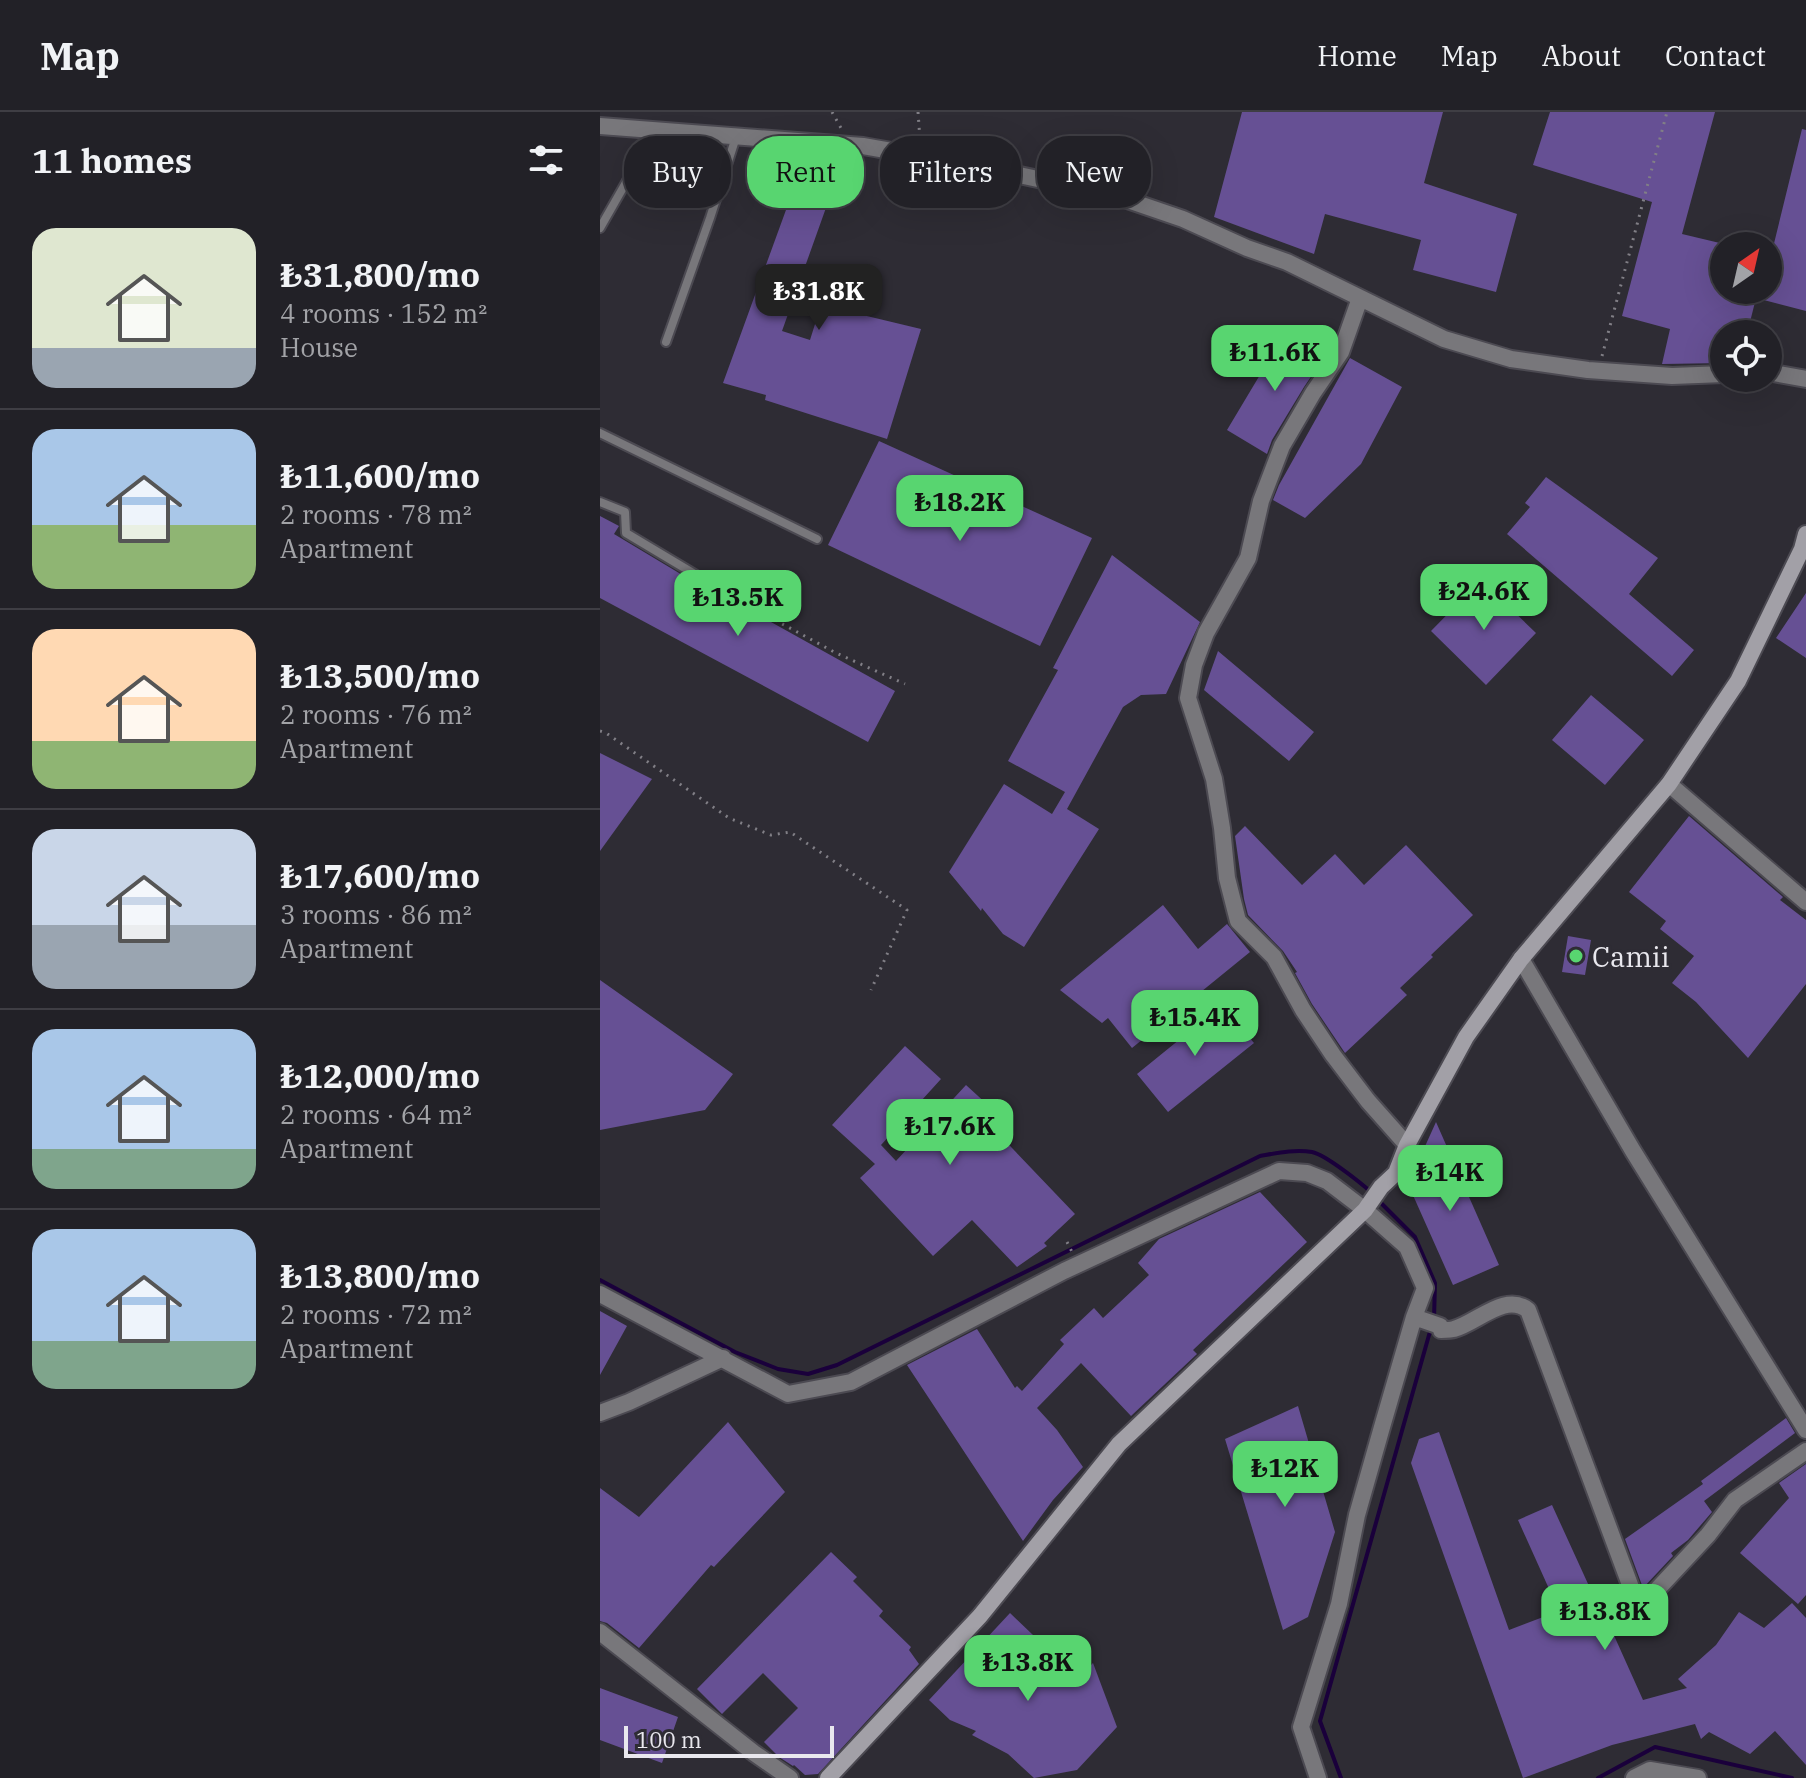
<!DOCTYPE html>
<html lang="en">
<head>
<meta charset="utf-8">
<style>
	:root { --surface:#222127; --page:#2e2e33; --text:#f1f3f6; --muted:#a2a3a7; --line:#3f3e44; --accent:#58d570 }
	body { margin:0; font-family:"IBM Plex Serif",serif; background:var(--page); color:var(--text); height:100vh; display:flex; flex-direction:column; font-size:30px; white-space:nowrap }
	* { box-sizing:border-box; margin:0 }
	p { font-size:26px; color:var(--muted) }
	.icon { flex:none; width:44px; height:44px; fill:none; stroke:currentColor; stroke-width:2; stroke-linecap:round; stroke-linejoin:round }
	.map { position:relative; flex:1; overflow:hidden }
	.panel { display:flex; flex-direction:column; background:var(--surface); width:600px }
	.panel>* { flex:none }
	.banner { position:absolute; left:24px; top:24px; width:760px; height:72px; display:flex; gap:16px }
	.needle { width:52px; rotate:34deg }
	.fabs { position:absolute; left:1110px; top:120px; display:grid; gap:16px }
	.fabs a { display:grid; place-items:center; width:72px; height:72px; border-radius:50%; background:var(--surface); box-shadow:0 8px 32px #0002,0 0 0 2px var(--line); font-size:40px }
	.scale { position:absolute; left:24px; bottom:20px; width:210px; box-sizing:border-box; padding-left:8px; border:4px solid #e9e8ee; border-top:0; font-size:22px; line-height:28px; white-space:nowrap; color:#e9e8ee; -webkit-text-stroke:6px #2e2c34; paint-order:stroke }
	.price { position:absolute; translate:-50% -68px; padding:0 18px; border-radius:16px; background:var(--accent); color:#111; font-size:26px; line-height:52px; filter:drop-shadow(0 2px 4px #0008) }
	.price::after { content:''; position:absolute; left:50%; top:48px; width:24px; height:18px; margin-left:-12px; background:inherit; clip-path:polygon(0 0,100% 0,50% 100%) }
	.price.current { background:#222; color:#fff }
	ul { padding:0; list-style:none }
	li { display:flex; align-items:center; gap:24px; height:200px; padding:0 32px }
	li+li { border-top:2px solid var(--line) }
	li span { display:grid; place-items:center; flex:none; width:224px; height:160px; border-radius:24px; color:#555 }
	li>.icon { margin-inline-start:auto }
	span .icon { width:96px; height:96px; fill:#fffc; stroke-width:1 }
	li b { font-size:34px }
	h2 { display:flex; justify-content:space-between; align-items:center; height:96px; padding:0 32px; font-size:34px }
	.pill { padding:0 28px; border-radius:32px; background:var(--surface); box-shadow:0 8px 32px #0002,0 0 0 2px var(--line); font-size:28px; line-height:72px }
	.pill.current { background:var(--accent); color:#111 }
	header { display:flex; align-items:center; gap:48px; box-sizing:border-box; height:112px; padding:0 40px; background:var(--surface); border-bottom:2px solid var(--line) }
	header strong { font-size:38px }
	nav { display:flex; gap:44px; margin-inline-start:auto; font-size:28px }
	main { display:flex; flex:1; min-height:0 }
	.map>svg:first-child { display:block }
</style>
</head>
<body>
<header>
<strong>Map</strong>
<nav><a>Home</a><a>Map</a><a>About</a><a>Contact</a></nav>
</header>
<main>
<section class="panel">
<h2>11 homes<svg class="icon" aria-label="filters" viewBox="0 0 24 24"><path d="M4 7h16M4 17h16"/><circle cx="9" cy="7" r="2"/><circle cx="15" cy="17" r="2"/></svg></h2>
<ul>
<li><span style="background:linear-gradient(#dfe7d0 75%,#9aa5b1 0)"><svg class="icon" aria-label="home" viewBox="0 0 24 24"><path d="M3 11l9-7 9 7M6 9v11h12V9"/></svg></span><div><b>₺31,800/mo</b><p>4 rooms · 152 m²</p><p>House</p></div></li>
<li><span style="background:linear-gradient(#a9c7e8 60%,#8fb573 0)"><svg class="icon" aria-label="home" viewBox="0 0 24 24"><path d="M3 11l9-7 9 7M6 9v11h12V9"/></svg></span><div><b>₺11,600/mo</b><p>2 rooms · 78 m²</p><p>Apartment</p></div></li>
<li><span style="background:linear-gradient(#ffd9b3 70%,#8fb573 0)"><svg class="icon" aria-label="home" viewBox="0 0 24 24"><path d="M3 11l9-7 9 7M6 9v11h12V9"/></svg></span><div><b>₺13,500/mo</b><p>2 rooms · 76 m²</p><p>Apartment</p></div></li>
<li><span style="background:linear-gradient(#c9d6e8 60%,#9aa5b1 0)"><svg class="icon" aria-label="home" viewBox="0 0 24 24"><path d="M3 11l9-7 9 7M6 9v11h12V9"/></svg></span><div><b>₺17,600/mo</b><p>3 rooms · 86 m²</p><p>Apartment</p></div></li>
<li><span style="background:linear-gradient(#a9c7e8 75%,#7fa58c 0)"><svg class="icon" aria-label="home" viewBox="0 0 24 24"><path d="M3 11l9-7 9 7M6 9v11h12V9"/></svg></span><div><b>₺12,000/mo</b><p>2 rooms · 64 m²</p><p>Apartment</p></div></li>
<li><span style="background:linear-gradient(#a9c7e8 70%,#7fa58c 0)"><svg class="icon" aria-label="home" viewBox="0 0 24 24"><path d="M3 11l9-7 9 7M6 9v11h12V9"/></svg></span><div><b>₺13,800/mo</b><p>2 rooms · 72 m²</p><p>Apartment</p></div></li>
</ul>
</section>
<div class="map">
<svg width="1206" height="1666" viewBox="0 0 1206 1666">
	<rect width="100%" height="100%" fill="#2e2c34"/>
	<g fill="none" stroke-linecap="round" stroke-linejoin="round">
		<!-- stream -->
		<path stroke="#1a003b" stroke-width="4" d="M778,1088L815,1125L835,1171L834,1207
			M0,1168L135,1240L178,1257L208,1262L237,1253L660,1044C677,1041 695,1037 712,1040C726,1043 761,1071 772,1081
			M741,1666L720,1609L831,1216
			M998,1666L1055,1635L1192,1666"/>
	</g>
	<!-- building -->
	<path fill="#665094" d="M642,0H843L824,71L917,102L896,180L813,158L821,128L725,102L714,142L614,105Z
		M950,0H1115L1082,122L1124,132V178H1168V156L1202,17L1206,18V199L1156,186L1147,222H1124V251L1062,252L1070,217L1022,204L1052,90L933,53Z
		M206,43L242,51L182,219L210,228L221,193L321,217L287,327L165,288L166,283L123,271Z
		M685,221L725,244L704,275L672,328L667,342L627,318Z
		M750,246L802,275L761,352L705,406L673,388L679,373Z
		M279,329L492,426L440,534L228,433Z
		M946,365L1058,446L1029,482L1094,538L1072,564L907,422L930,395L925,391Z
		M0,404L19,414L14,422L129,491H137L295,579L268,630L0,486Z
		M512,443L600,510L566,582L541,583L523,595L467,697L499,717L424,835L403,822L382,796L381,799L349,760L404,672L452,702L465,680L408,649L458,558L453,556Z
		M881,468L936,521L886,573L831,519Z
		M1206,481V546L1176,526Z
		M618,539L714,620L689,649L604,578Z
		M991,583L1044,628L1005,673L952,628Z
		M0,641L52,667L0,739Z
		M1089,704L1183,785L1180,788L1206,808V872L1148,946L1096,890L1072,871L1094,844L1060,817L1066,809L1029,780Z
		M645,714L702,773L735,742L764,773L806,733L873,803L831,843L833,845L800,876L807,883L745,941L712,892L695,861L697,860L683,839L648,803L644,787L635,724Z
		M563,793L598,837L627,812L650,840L532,936L508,906L502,911L460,878Z
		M968,824L991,828L985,863L962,860Z
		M0,868L133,962L105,998L0,1018Z
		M622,893L654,931L568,1000L537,962Z
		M305,934L341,967L281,1033L296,1049L366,973L401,1005L392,1015L475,1102L444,1131L447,1134L417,1155L372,1108L333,1144L260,1066L275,1052L232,1013Z
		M836,1010L899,1153L853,1173L808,1072Z
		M660,1080L707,1130L593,1238L597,1242L531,1304L481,1251L437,1296L457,1318L483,1355L453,1388L423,1429L307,1253L377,1217L415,1276L417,1274L422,1279L464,1232L460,1228L494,1196L503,1206L549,1163L538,1151L559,1127Z
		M0,1199L27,1214L0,1263Z
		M698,1294L735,1420L708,1505L683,1518L625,1327Z
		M1186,1306L1195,1321L1104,1389L1112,1400L1088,1428L1071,1441L1073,1444L1043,1476L1025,1427L1103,1372L1101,1369Z
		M128,1310L185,1380L114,1455L111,1453L39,1536L7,1511L0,1509V1376L39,1405Z
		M839,1320L909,1518L959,1499L918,1408L952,1393L1010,1520L1012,1519L1043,1588L1087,1576L1078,1567L1116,1533L1139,1500L1164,1516L1192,1491L1206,1506V1653L1175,1619L1150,1642L1109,1620L1101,1627L1095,1612L1012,1633L923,1666L811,1351L819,1327Z
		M1206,1352V1483L1198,1492L1140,1441L1189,1386L1179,1371Z
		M231,1440L257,1465L253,1469L283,1499L279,1504L311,1535L309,1538L319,1552L218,1662L205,1663L194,1653L193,1654L179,1645L164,1630L198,1596L163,1561L122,1602L97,1577Z
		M410,1501L478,1566L493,1551L517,1615L477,1658L434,1666L408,1642L372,1623L376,1619L350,1608L329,1588Z
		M0,1576L78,1605L62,1651L0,1628Z"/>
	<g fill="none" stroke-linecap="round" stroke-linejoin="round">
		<!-- lane casing -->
		<g stroke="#4c4a52" stroke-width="12">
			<path id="lane" d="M0,116L56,18
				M66,230L110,106L136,25
				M0,321L217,427
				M0,390L25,400L26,421L133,485"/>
		</g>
		<!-- street casing -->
		<g stroke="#4c4a52" stroke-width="20">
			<path id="street" d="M0,14L263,34L377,54L513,83L583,107L647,136L687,150L844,227L911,247L988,258L1072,264L1124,262
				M760,186L741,240L713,281L682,334L661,389L648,446L606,521L594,553L588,586L614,667L622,716L627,766L638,809L674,845L703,898L733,943L768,989L807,1033
				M1168,260L1206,267
				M1069,672L1206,790
				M921,847L1033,1039L1206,1318
				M0,1182L188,1282L251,1270L464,1159L679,1059L707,1061L727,1069L765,1098L807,1135L825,1176L814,1205L782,1315L757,1403L739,1492L701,1615L718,1666
				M814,1205L840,1214L841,1218C844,1218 851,1218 854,1217C877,1211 905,1180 928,1198L1039,1497L1108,1423L1135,1388L1206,1339
				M0,1301L29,1290L123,1246
				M0,1520L154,1641L190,1666
				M1034,1666L1050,1658L1098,1666"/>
		</g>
		<!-- secondary casing -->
		<g stroke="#4c4a52" stroke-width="20">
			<path id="secondary" d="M228,1666L380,1504L519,1332L765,1098L781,1075L796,1061L807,1033L866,925L921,847L1069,672L1138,569L1202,437L1206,422"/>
		</g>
		<!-- path -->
		<path stroke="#817f86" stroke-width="3" stroke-dasharray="2 6" stroke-linecap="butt" d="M232,0L241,16
			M318,0L320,28
			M1002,244L1067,0
			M140,489L236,541L305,572
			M0,619L6,621L129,706L171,723L190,720L307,798L271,878
			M467,1130L472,1140"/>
		<!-- lane -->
		<use href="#lane" stroke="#78777b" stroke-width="8"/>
		<!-- street -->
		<use href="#street" stroke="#78777b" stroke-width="16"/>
		<!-- secondary -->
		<use href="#secondary" stroke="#a2a0a7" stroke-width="16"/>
	</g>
	<!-- markers -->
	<circle fill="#58d570" stroke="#2e2c34" stroke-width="3" cx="976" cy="844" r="8"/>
	<g text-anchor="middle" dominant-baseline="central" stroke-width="6" stroke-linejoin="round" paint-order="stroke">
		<!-- poi labels -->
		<g font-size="28" fill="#e9e8ee" stroke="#2e2c34" text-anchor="start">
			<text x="992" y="844">Camii</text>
		</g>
	</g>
</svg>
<div class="fabs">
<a><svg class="needle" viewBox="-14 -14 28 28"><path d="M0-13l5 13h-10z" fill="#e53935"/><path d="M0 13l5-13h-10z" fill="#a2a3a7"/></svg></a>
<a><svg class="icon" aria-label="locate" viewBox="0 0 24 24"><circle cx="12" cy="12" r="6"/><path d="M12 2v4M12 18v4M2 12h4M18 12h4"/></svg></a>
</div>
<div class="scale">100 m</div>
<b class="price current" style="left:219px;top:220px">₺31.8K</b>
<b class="price" style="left:675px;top:281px">₺11.6K</b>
<b class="price" style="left:360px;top:431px">₺18.2K</b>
<b class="price" style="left:884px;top:520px">₺24.6K</b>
<b class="price" style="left:138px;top:526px">₺13.5K</b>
<b class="price" style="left:595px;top:946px">₺15.4K</b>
<b class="price" style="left:350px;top:1055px">₺17.6K</b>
<b class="price" style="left:850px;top:1101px">₺14K</b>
<b class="price" style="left:685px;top:1397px">₺12K</b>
<b class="price" style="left:1005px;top:1540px">₺13.8K</b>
<b class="price" style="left:428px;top:1591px">₺13.8K</b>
<div class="banner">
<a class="pill">Buy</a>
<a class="pill current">Rent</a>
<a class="pill">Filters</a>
<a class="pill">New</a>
</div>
</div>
</main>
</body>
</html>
